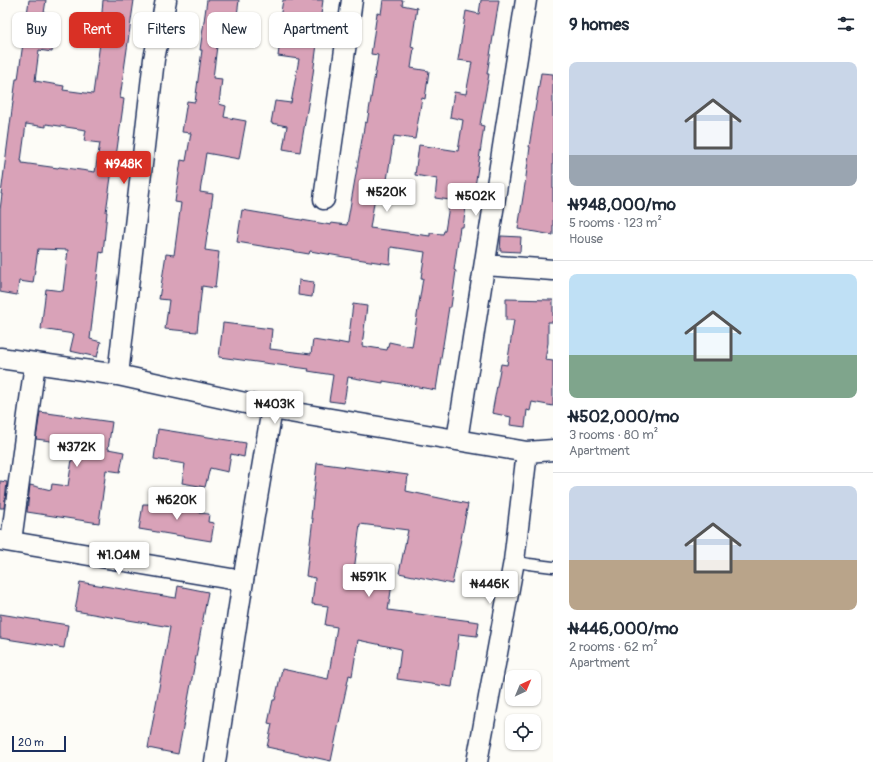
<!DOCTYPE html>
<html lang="en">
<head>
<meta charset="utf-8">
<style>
	:root { --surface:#fff; --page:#f2f2f3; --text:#1f2937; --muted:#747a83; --line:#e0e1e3; --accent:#d93025 }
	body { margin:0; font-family:Pangolin,sans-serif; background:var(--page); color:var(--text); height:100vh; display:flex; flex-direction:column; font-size:15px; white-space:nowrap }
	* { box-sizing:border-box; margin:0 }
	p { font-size:13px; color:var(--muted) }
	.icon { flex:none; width:22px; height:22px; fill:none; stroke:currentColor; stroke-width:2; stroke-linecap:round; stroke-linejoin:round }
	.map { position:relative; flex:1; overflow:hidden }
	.details { display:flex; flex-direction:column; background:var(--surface); width:320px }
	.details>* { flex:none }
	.hud { position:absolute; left:12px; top:12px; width:380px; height:36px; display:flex; gap:8px }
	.needle { width:26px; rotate:44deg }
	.tools { position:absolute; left:505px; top:670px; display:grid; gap:8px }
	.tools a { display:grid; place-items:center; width:36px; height:36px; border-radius:8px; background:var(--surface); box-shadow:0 1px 3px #0004; font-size:20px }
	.scale { position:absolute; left:12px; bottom:10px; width:54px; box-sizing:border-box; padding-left:4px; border:2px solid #1b2f5e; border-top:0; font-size:11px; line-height:14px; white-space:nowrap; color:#1b2f5e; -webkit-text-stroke:3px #fdfcf7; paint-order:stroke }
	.price { position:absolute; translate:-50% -34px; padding:0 9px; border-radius:4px; background:#fff; color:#222; font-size:13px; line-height:26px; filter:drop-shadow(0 1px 2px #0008) }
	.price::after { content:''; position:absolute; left:50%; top:24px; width:12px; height:9px; margin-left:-6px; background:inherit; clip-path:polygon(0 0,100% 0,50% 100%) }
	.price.current { background:var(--accent); color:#fff }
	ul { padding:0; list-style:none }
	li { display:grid; align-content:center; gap:8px; height:212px; padding:0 16px }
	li+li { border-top:1px solid var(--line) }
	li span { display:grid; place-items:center; height:124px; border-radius:8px; color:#555 }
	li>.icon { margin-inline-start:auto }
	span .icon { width:72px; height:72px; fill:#fffc; stroke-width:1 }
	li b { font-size:17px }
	h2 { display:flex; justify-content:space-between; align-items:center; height:48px; padding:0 16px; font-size:17px }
	.pill { padding:0 14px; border-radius:8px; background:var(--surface); box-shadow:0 1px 3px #0004; font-size:14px; line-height:36px }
	.pill.current { background:var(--accent); color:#fff }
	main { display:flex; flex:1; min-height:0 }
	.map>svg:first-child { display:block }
</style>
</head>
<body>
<main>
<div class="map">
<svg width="553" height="762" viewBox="0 0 553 762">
	<rect width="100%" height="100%" fill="#fdfcf7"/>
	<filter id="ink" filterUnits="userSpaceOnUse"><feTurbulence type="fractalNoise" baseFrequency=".025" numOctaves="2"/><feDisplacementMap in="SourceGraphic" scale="8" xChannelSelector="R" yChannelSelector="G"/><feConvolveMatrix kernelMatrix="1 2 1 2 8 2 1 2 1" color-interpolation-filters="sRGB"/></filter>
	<g filter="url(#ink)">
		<!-- building -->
		<path fill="#d9a2b8" stroke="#1b2f5e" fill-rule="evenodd" d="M29,0H46L42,26L55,28L52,52L39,50L35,81L64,86L63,90L93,94L101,36H100L103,0H134L120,98L124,99L114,171L112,170L106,212H107L103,253L100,252L90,339L101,342L97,357L70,351L74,334L41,329L46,289L63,291L68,250L38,249L33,283L19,281L17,295L0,292V210L2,194H1L16,79H18ZM26,124L46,127V124L86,130L84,141L100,143L95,172L59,167L58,168L22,163V161H21Z
			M207,0H239L236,24L220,22L213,78L222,79L219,104L226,106L224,117L246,121L239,159L206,153L200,192L213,194L205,250L219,252L215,288L202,286L197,332L165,329L169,300L159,299L166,254L174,255L181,203L175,202L181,160L186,161L191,133L182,132L187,101L195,102L202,50H200Z
			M283,0H323L312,81L300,152L283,149L287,126L271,123L275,101L291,103L299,59L278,56L280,41H276Z
			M383,0H403L402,5L417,8L411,47L414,48L411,68L429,71L425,99L422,98L415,139L394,136L386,186L377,184L370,228L430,236V233L443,234L444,231H445L450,200L435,198L437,179L415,175L419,145L458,151L463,120L450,117L454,92L466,94L472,62L458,60L466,11L479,14L481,0H499L487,74H489L480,125L484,126L475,187L469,186L463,227H460L454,270L456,271L451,307H449L436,390L383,381V383L348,377L344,403L329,401L333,375L308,371L309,369L219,357L223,323L272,329L270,349L311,354L313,340L338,344V342L348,344L353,304L367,306L362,346L387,350L389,342L412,347L423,278H421L425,252L391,247L390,264L350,258L310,251L309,254L237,242L242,210L331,225V223L347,225L365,122L367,123L378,55L371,54L377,13L381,14Z
			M541,73L553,74V235L518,229L525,184L530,147H529Z
			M501,236L521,237L520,252L500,251Z
			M299,280L314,282L312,297L298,295Z
			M506,299L553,300V322H548V343L545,360L553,361V406L532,402L530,411L527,410L525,427L510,425L511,417L492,413L501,364L507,365L514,320H506Z
			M40,412L112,422L108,449L124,452L120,472L106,470L99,523L27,512L30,485L51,490L52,484L68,486L74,446L58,444V442L36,439Z
			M158,429L246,443L244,457L231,454L228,472L210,468L205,487L182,483L185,464L154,459Z
			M317,463L408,475L406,491L468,504L452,584L399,573L408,530L360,524L354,571L393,578L388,610L479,622L477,636L459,634L452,687L397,679L401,649L358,640L352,676L349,675L331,761L267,747L272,724L268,723L273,700H275L282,669L328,679L337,627L325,625L328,606L312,604L315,578L306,576L313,518H311Z
			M0,481L7,482L4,508H0Z
			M143,504L201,505L199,513L209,514L208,522L214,523L211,541L139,529Z
			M80,582L176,598L178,586L208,592L178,754L148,748L170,627L75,611Z
			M0,614L68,625L64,648L0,638Z"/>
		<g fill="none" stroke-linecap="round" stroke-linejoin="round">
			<!-- lane casing -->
			<g stroke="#1b2f5e" stroke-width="13">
				<path id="lane" d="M514,561L529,564L553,567"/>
			</g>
			<!-- street casing -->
			<g stroke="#1b2f5e" stroke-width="23">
				<path id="street" d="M324,199L352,0
					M485,265L553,270
					M0,358L118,375L272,409L504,448L527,452L553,450
					M118,375L154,59L166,0
					M457,440L526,0
					M0,540L243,581
					M11,541L35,363
					M215,762L243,581L272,409
					M477,762L514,561L527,452"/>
			</g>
			<!-- lane -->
			<use href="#lane" stroke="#fdfcf7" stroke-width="10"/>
			<!-- street -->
			<use href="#street" stroke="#fdfcf7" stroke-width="20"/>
		</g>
	</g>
</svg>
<div class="tools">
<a><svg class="needle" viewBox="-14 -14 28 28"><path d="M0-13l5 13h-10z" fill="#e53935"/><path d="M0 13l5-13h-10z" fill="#747a83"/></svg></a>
<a><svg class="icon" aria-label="locate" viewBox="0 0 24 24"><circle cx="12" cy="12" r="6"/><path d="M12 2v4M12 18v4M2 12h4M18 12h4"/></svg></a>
</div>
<div class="scale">20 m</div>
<b class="price current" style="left:124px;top:185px">₦948K</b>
<b class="price" style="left:387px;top:213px">₦520K</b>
<b class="price" style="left:476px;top:217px">₦502K</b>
<b class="price" style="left:275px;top:425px">₦403K</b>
<b class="price" style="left:77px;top:468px">₦372K</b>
<b class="price" style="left:177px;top:521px">₦620K</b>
<b class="price" style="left:119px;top:576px">₦1.04M</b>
<b class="price" style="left:369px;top:598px">₦591K</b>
<b class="price" style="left:490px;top:605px">₦446K</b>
<div class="hud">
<a class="pill">Buy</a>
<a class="pill current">Rent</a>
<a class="pill">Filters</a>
<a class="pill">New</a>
<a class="pill">Apartment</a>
</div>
</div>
<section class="details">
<h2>9 homes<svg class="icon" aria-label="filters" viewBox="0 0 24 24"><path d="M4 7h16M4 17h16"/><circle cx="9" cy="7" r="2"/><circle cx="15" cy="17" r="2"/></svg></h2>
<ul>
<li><span style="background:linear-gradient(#c9d6e8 75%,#9aa5b1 0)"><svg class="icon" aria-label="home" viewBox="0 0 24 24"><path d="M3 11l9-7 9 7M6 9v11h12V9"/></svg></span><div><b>₦948,000/mo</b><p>5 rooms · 123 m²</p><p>House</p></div></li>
<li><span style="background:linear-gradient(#bfe0f5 65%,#7fa58c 0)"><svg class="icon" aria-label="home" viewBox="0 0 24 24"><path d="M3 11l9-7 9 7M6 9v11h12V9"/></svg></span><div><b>₦502,000/mo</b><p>3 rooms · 80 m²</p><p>Apartment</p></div></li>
<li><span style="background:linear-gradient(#c9d6e8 60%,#b9a48a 0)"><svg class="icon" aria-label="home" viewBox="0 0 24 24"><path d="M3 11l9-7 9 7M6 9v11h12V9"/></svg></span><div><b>₦446,000/mo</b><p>2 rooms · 62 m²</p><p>Apartment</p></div></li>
</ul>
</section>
</main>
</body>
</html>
